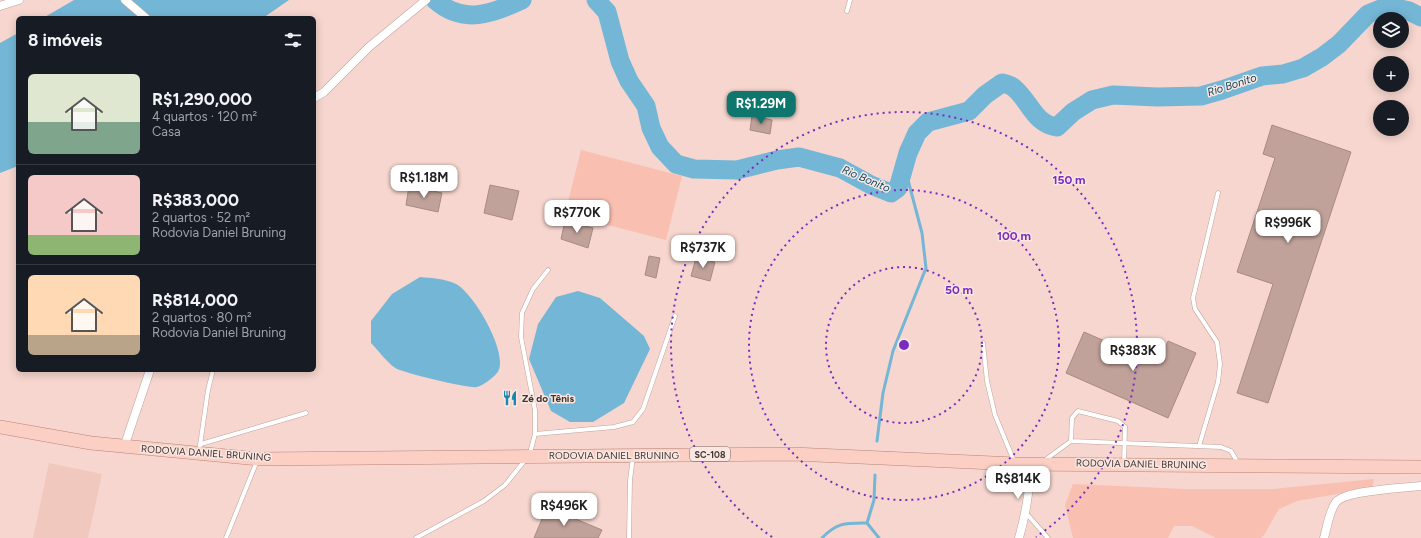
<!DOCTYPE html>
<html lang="pt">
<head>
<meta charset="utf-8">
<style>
	:root { --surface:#171b24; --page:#20242c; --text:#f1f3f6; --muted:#9ea1a6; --line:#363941; --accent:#0f766e }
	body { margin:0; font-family:Figtree,sans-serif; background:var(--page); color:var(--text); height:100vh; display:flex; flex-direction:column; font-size:15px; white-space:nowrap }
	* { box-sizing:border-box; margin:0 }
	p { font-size:13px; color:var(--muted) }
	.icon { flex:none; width:22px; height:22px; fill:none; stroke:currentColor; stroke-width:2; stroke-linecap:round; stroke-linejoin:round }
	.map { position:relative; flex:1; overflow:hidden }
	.panel { position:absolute; left:16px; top:16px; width:300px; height:356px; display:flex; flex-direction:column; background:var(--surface); border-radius:6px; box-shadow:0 2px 10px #0003 }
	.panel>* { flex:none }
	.fabs { position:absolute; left:1373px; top:12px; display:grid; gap:8px }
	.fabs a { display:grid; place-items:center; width:36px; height:36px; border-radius:50%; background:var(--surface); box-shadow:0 2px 10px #0003; font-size:20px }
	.price { position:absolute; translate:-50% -34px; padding:0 9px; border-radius:8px; background:#fff; color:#222; font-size:13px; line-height:26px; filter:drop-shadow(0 1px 2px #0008) }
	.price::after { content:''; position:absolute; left:50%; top:24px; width:12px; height:9px; margin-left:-6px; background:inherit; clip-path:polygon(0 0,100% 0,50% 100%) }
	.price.on { background:var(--accent); color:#fff }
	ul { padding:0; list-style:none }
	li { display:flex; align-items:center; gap:12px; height:100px; padding:0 12px }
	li+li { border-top:1px solid var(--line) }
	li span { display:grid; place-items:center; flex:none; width:112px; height:80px; border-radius:6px; color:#555 }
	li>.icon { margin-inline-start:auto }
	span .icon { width:48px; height:48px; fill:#fffc; stroke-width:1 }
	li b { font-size:17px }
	h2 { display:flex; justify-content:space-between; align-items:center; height:48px; padding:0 12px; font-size:17px }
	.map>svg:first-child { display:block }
</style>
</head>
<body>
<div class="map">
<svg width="1421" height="538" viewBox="0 0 1421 538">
	<rect width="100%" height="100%" fill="#f6d6ce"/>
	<!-- built -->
	<path fill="#f0c8bd" d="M49,463L102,474L88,538H33Z"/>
	<!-- green -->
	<path fill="#f9c0b1" d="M581,150L682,176L666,240L565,214Z
		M1374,479L1372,488L1297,501L1279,509L1264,535L1261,538H1216L1192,526H1174L1168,538H1073L1065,505L1073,484L1185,489H1273Z"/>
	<!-- water -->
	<path fill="#74b6d6" d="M74,0H289L263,18H43Z
		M18,33V166L0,173V43Z
		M420,277C432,278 446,279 456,284C473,292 511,356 497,373C494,377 482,386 477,387C469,389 406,373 397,369C389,365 378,350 371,343V321L392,294Z
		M578,291L600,298L644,336L650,349L624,403L593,422H570L551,411L529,359L538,324L556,297Z"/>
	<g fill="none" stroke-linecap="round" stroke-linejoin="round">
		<!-- stream -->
		<path stroke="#74b6d6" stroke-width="3" d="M877,441L883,393L893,351L926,268L922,233L908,180L902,175
			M867,523L874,500L875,475
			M867,523L879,538
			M822,538C837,522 846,523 867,523"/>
		<!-- river -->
		<path stroke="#74b6d6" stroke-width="19" d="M435,0C463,25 492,14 522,0
			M596,0L607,12L620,61L629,81L646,106L651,128L660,147L676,164L694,169L737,170L777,160L799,157L840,168L871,185L891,193L898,188L908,153L917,133L928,122L969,111L985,95L1002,83C1006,84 1011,85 1014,88C1030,101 1034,124 1057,127L1073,112L1092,100L1113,95L1157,97L1201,96L1222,90L1262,76L1283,74L1303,68L1322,57L1339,44L1368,14L1388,6L1409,11L1421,17"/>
	</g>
	<!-- building -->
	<path fill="#c0a29a" stroke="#a98b84" d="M752,116L772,120L770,134L750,130Z
		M1272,125L1351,152L1268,403L1237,393L1273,284L1237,272L1275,158L1263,154Z
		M490,185L519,191L512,220L484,213Z
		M409,186L442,193L438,212L406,205Z
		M565,221L593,228L588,248L561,239Z
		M649,256L660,258L656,278L645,275Z
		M696,258L715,262L710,281L691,276Z
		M1084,332L1146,359L1150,350L1162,355L1168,341L1196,353L1168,418L1066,373Z
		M547,507L602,530L598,538H534Z"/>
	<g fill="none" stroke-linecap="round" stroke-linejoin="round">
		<!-- lane casing -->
		<g stroke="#c2a39b" stroke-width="5">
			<path id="lane" d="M847,11L850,0
				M983,343L987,381L995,415L1014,461
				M535,434V410L521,337L522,313L533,289L548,270
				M1071,441L1072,418L1078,411L1118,421L1125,427L1124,462
				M201,444L306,413
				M1199,446L1218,382L1220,364L1217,342L1195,309L1193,298L1218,193
				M199,452L208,390L213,370
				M530,453L535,434L614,427L633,422L643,409L675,316
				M1045,460L1071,441L1221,447L1231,451L1238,463
				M1026,513L1048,538
				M226,538L257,461
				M416,538L484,501L505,485L526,459
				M629,538L630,480L633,457"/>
		</g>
		<!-- street casing -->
		<g stroke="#c2a39b" stroke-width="9">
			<path id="street" d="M125,0L146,18
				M0,6L19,0
				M314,98L324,92L369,47L426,0
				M124,447L150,370
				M1019,538C1026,513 1030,489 1031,463
				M1324,538C1327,527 1329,512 1336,502C1346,490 1404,488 1421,486"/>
		</g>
		<!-- primary casing -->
		<g stroke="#b98477" stroke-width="14">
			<path id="primary" d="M0,427L91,443L258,459L793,454L1016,464L1421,467"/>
		</g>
		<!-- lane -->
		<use href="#lane" stroke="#fff" stroke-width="4"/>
		<!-- street -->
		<use href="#street" stroke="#fff" stroke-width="8"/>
		<!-- primary -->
		<use href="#primary" stroke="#fbcfc4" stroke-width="13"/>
	</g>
	<!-- distance rings -->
	<g fill="none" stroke="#7b2cbf" stroke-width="2" stroke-dasharray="2 4">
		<circle cx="904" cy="345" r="78"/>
		<circle cx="904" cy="345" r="155"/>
		<path d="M772 537A233 233 0 1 1 1036 537"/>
	</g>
	<!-- icons -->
	<defs>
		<g id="restaurant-bare" transform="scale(1.2)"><path d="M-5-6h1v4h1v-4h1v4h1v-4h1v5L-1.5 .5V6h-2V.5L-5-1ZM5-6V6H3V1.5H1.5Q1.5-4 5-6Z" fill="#1c86ae" stroke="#fae7e2" stroke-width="2.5" paint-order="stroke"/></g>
	</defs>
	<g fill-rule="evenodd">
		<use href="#restaurant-bare" x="510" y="398"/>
	</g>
	<g text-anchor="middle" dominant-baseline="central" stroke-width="3" stroke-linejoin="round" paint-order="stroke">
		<!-- shield labels -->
		<rect fill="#fae7e2" stroke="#786a67" stroke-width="1" x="690" y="447" width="40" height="14" rx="3"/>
		<g font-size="9" font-weight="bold" fill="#413532">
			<text x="710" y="454">SC-108</text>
		</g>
		<!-- poi labels -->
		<g font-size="10" font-weight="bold" fill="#413532" stroke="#fae7e2" text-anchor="start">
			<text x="522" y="398">Zé do Tênis</text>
		</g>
		<!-- street labels -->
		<g font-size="10" fill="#413532" stroke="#fae7e2">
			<text transform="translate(206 453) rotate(4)">RODOVIA DANIEL BRUNING</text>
			<text x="614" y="455">RODOVIA DANIEL BRUNING</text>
			<text transform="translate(1141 464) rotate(1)">RODOVIA DANIEL BRUNING</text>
		</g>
		<!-- water labels -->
		<g font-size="11" font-style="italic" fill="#043f55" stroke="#fae7e2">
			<text transform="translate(1232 85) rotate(-18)">Rio Bonito</text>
			<text transform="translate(866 179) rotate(23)">Rio Bonito</text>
		</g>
	</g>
	<circle cx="904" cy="345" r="6" fill="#7b2cbf" stroke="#fae7e2" stroke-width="2"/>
	<g font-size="12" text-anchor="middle" font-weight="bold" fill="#7b2cbf" stroke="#fae7e2" stroke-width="3" stroke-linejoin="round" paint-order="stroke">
		<text x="1069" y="184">150 m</text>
		<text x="1014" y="240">100 m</text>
		<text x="959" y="294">50 m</text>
	</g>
</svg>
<div class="fabs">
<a><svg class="icon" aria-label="layers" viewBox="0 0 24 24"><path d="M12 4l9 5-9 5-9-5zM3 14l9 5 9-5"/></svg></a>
<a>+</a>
<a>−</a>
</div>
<b class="price on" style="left:761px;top:125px">R$1.29M</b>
<b class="price" style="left:424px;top:199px">R$1.18M</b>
<b class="price" style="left:577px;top:234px">R$770K</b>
<b class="price" style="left:1288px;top:244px">R$996K</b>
<b class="price" style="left:703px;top:269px">R$737K</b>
<b class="price" style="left:1133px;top:372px">R$383K</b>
<b class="price" style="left:1018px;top:500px">R$814K</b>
<b class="price" style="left:564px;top:527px">R$496K</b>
<section class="panel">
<h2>8 imóveis<svg class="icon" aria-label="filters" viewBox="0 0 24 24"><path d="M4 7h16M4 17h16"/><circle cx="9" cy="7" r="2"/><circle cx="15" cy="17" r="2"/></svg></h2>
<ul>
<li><span style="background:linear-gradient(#dfe7d0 60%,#7fa58c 0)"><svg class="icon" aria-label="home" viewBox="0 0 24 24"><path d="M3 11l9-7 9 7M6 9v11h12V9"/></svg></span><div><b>R$1,290,000</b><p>4 quartos · 120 m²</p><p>Casa</p></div></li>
<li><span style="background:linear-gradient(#f6c9c9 75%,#8fb573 0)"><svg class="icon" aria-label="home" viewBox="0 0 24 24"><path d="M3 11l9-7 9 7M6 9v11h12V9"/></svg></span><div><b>R$383,000</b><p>2 quartos · 52 m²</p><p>Rodovia Daniel Bruning</p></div></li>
<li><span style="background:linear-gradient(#ffd9b3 75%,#b9a48a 0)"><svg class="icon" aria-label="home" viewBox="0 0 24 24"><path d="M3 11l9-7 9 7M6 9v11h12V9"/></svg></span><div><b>R$814,000</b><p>2 quartos · 80 m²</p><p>Rodovia Daniel Bruning</p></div></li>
</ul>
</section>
</div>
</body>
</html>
